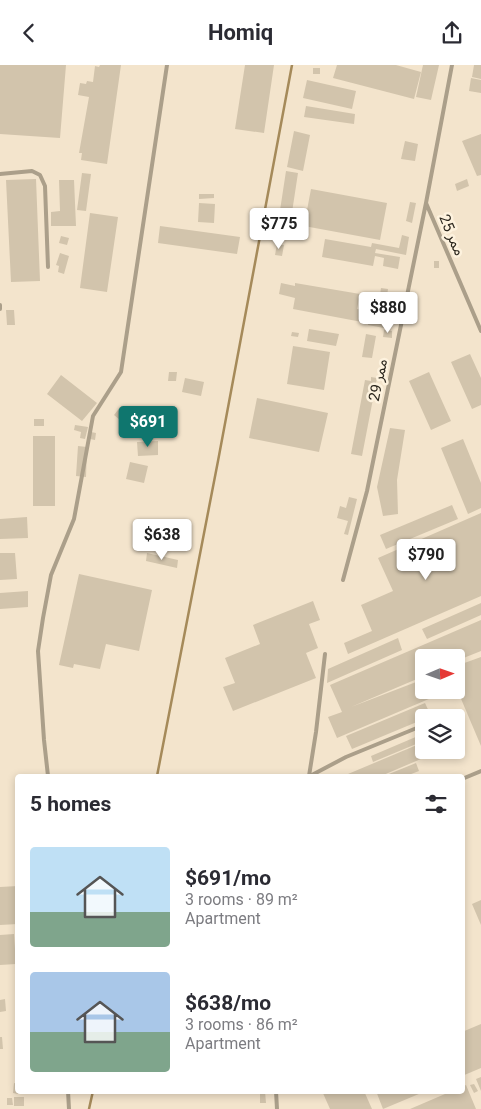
<!DOCTYPE html>
<html lang="en">
<head>
<meta charset="utf-8">
<style>
	:root { --surface:#fff; --page:#f7f7f7; --text:#2b2b33; --muted:#7c7c81; --accent:#0f766e }
	body { margin:0; font-family:Roboto,"Noto Sans Arabic",sans-serif; background:var(--page); color:var(--text); height:100vh; display:flex; flex-direction:column; font-size:19px; white-space:nowrap }
	* { box-sizing:border-box; margin:0 }
	p { font-size:16px; color:var(--muted) }
	.icon { flex:none; width:28px; height:28px; fill:none; stroke:currentColor; stroke-width:2; stroke-linecap:round; stroke-linejoin:round }
	.map { position:relative; flex:1; overflow:hidden }
	.panel { position:absolute; left:15px; top:709px; width:450px; height:320px; display:flex; flex-direction:column; background:var(--surface); border-radius:5px; box-shadow:0 2px 8px #0003 }
	.panel>* { flex:none }
	.needle { width:32px; rotate:88deg }
	.buttons { position:absolute; left:415px; top:584px; display:grid; gap:10px }
	.buttons a { display:grid; place-items:center; width:50px; height:50px; border-radius:5px; background:var(--surface); box-shadow:0 2px 8px #0003; font-size:25px }
	.price { position:absolute; translate:-50% -42px; padding:0 11px; border-radius:5px; background:#fff; color:#222; font-size:16px; line-height:32px; filter:drop-shadow(0 1px 2px #0008) }
	.price::after { content:''; position:absolute; left:50%; top:30px; width:15px; height:11px; margin-left:-8px; background:inherit; clip-path:polygon(0 0,100% 0,50% 100%) }
	.price.current { background:var(--accent); color:#fff }
	ul { padding:0; list-style:none }
	li { display:flex; align-items:center; gap:15px; height:125px; padding:0 15px }
	li span { display:grid; place-items:center; flex:none; width:140px; height:100px; border-radius:5px; color:#555 }
	li>.icon { margin-inline-start:auto }
	span .icon { width:60px; height:60px; fill:#fffc; stroke-width:1 }
	li b { font-size:21px }
	h2 { display:flex; justify-content:space-between; align-items:center; height:60px; padding:0 15px; font-size:21px }
	header { display:flex; justify-content:space-between; align-items:center; height:65px; padding:0 15px; background:var(--surface); font-size:22px; font-weight:700 }
	.map>svg:first-child { display:block }
</style>
</head>
<body>
<header><svg class="icon" aria-label="back" viewBox="0 0 24 24"><path d="M15 5l-7 7 7 7"/></svg>Homiq<svg class="icon" aria-label="share" viewBox="0 0 24 24"><path d="M12 15V3M7 8l5-5 5 5M5 13v7h14v-7"/></svg></header>
<div class="map">
<svg width="481" height="1044" viewBox="0 0 481 1044">
	<rect width="100%" height="100%" fill="#f3e4cc"/>
	<g fill="none" stroke-linecap="round" stroke-linejoin="round">
		<!-- stream -->
		<path stroke="#a58a5a" stroke-width="2.5" d="M157,711L218,396L292,0
			M89,1044L93,1026"/>
	</g>
	<!-- building -->
	<path fill="#d2c4ac" d="M0,0H66L60,73L0,69Z
		M100,0H121L107,99L81,95L82,88H79L89,32L78,30L80,18L86,19L87,16L93,17L95,1L99,2Z
		M245,0H274L264,68L235,64Z
		M337,0H396L421,7L414,34L333,13Z
		M423,0H439L431,35L416,32Z
		M474,0H481V14L472,12Z
		M313,3H320V9H313Z
		M471,13L481,15V28L469,26Z
		M307,15L356,26L352,44L303,33Z
		M306,41L355,49L354,59L304,52Z
		M294,66L310,70L303,106L287,102Z
		M481,69V110L477,111L462,76Z
		M405,76L418,79L415,96L401,94Z
		M286,106L298,108L289,167L277,165Z
		M82,108L91,109L86,146L77,145Z
		M36,114L40,216L11,217L6,115Z
		M467,114L469,121L457,126L455,119Z
		M59,115H74L76,161H51V147L60,146Z
		M311,124L387,138L380,175L304,161Z
		M199,129H214V133L199,134Z
		M410,137L416,138L412,158L406,156Z
		M199,138L215,139L214,158L198,157Z
		M90,148L118,152L107,227L80,223Z
		M160,161L240,172L237,189L158,178Z
		M402,170L409,172L406,190L376,184L375,188L400,192L398,204L383,201L384,193L375,191L373,201L322,192L325,174L371,182L372,178L399,183Z
		M61,171L69,173L67,180L59,178Z
		M277,179L284,180L282,191L275,190Z
		M60,188L69,191L64,209L58,207L59,201L56,200Z
		M434,196H439V203H434Z
		M281,218L295,221V218L360,229L357,244L365,245L362,257L293,244L295,233L279,229Z
		M381,223L388,224L387,231L380,230Z
		M394,228L399,229L398,234L393,233Z
		M371,241L393,245L389,264L368,260Z
		M6,245H14L15,260H7Z
		M309,264L339,269L336,281L307,276Z
		M384,265L392,266V273L383,272Z
		M292,267L299,268L298,272L291,271Z
		M366,269L376,271L372,293L362,292Z
		M293,281L330,287L324,325L287,319Z
		M470,289L481,313V340L472,344L451,297Z
		M169,307H177L176,316H168Z
		M429,307L451,356L431,365L409,316Z
		M61,310L97,338L82,356L47,329Z
		M371,312L377,313L362,391L351,389L365,315L371,316Z
		M185,313L204,317L201,331L182,327Z
		M257,333L328,348L319,387L249,373Z
		M121,341L128,346L120,355L114,350Z
		M34,354H44V361H34Z
		M75,360L88,362L85,374L80,373L81,367L74,365Z
		M390,363L405,365L397,415L398,449L383,451L377,422Z
		M91,367L96,368L95,375L90,374Z
		M33,371H55V441H33Z
		M463,374L481,418V443L468,449L441,383Z
		M158,376V390L138,391L137,377Z
		M78,381L87,382L86,412L76,411Z
		M130,397L148,401L144,418L126,414Z
		M349,432L357,434L348,470L344,469L348,456L337,453L340,441L346,443Z
		M452,440L458,454L386,484L380,470Z
		M481,448V531L348,589L344,578L372,566L361,540L393,526L378,493Z
		M27,452L28,473L0,474V454Z
		M0,488H15L17,514L0,515Z
		M147,488L178,495L177,503L146,496Z
		M79,509L152,525L139,586L106,579L100,604L74,599L73,603L59,600Z
		M28,526V542L0,544V528Z
		M313,536L320,555L309,559L318,583L306,588L316,613L233,646L223,622L235,618L225,593L260,579L253,560Z
		M481,538V550L427,574L422,564Z
		M481,555V586L456,596V592H424V611L351,642L424,614V625H450L337,673L328,652L342,647L330,620Z
		M398,573L402,585L327,618L328,604Z
		M481,592V681L456,622V601Z
		M425,638L431,651L424,652V654L352,684L346,671Z
		M418,671L421,677L373,697L371,691Z
		M424,677V685H442L381,711H349L348,709Z
		M416,698L419,706L406,711H384Z
		M18,821V859L0,860V822Z
		M481,835V860L472,839Z
		M14,869L16,899L0,900V870Z
		M5,934L6,946L0,947V935Z
		M481,959V1003L462,1011V967Z
		M0,972H2L3,984H0Z
		M481,1012V1026L476,1014Z
		M14,1018L18,1019V1029L13,1028Z
		M474,1019L478,1026L474,1028L470,1020Z
		M466,1020L476,1044H410L452,1026H462V1022Z
		M260,1026H265L266,1038H260Z
		M322,1026H364L372,1044H330Z
		M376,1026H426L383,1044Z
		M14,1032H24V1041H14Z
		M7,1033H12L13,1040H7Z"/>
	<g fill="none" stroke-linecap="round" stroke-linejoin="round">
		<!-- lane -->
		<path stroke="#ab9f8a" stroke-width="4" d="M0,109L32,106L40,110L45,121L48,202
			M426,138L481,266
			M0,240V244
			M343,515L367,426L426,138L452,0
			M48,711L44,675L38,586L43,553L51,510L74,454L93,351L121,307L167,0
			M309,711L316,667L325,589
			M310,711L346,692L424,660
			M462,714L481,706
			M68,1026L69,1044
			M276,1026L277,1044"/>
	</g>
	<g text-anchor="middle" dominant-baseline="central" stroke-width="5" stroke-linejoin="round" paint-order="stroke">
		<!-- street labels -->
		<g font-size="15" fill="#2b261d" stroke="#fdf2de">
			<text transform="translate(452 170) rotate(67)">ممر 25</text>
			<text transform="translate(378 315) rotate(-78)">ممر 29</text>
		</g>
	</g>
</svg>
<div class="buttons">
<a><svg class="needle" viewBox="-14 -14 28 28"><path d="M0-13l5 13h-10z" fill="#e53935"/><path d="M0 13l5-13h-10z" fill="#7c7c81"/></svg></a>
<a><svg class="icon" aria-label="layers" viewBox="0 0 24 24"><path d="M12 4l9 5-9 5-9-5zM3 14l9 5 9-5"/></svg></a>
</div>
<b class="price" style="left:279px;top:185px">$775</b>
<b class="price" style="left:388px;top:269px">$880</b>
<b class="price current" style="left:148px;top:383px">$691</b>
<b class="price" style="left:162px;top:496px">$638</b>
<b class="price" style="left:426px;top:516px">$790</b>
<section class="panel">
<h2>5 homes<svg class="icon" aria-label="filters" viewBox="0 0 24 24"><path d="M4 7h16M4 17h16"/><circle cx="9" cy="7" r="2"/><circle cx="15" cy="17" r="2"/></svg></h2>
<ul>
<li><span style="background:linear-gradient(#bfe0f5 65%,#7fa58c 0)"><svg class="icon" aria-label="home" viewBox="0 0 24 24"><path d="M3 11l9-7 9 7M6 9v11h12V9"/></svg></span><div><b>$691/mo</b><p>3 rooms · 89 m²</p><p>Apartment</p></div></li>
<li><span style="background:linear-gradient(#a9c7e8 60%,#7fa58c 0)"><svg class="icon" aria-label="home" viewBox="0 0 24 24"><path d="M3 11l9-7 9 7M6 9v11h12V9"/></svg></span><div><b>$638/mo</b><p>3 rooms · 86 m²</p><p>Apartment</p></div></li>
</ul>
</section>
</div>
</body>
</html>
